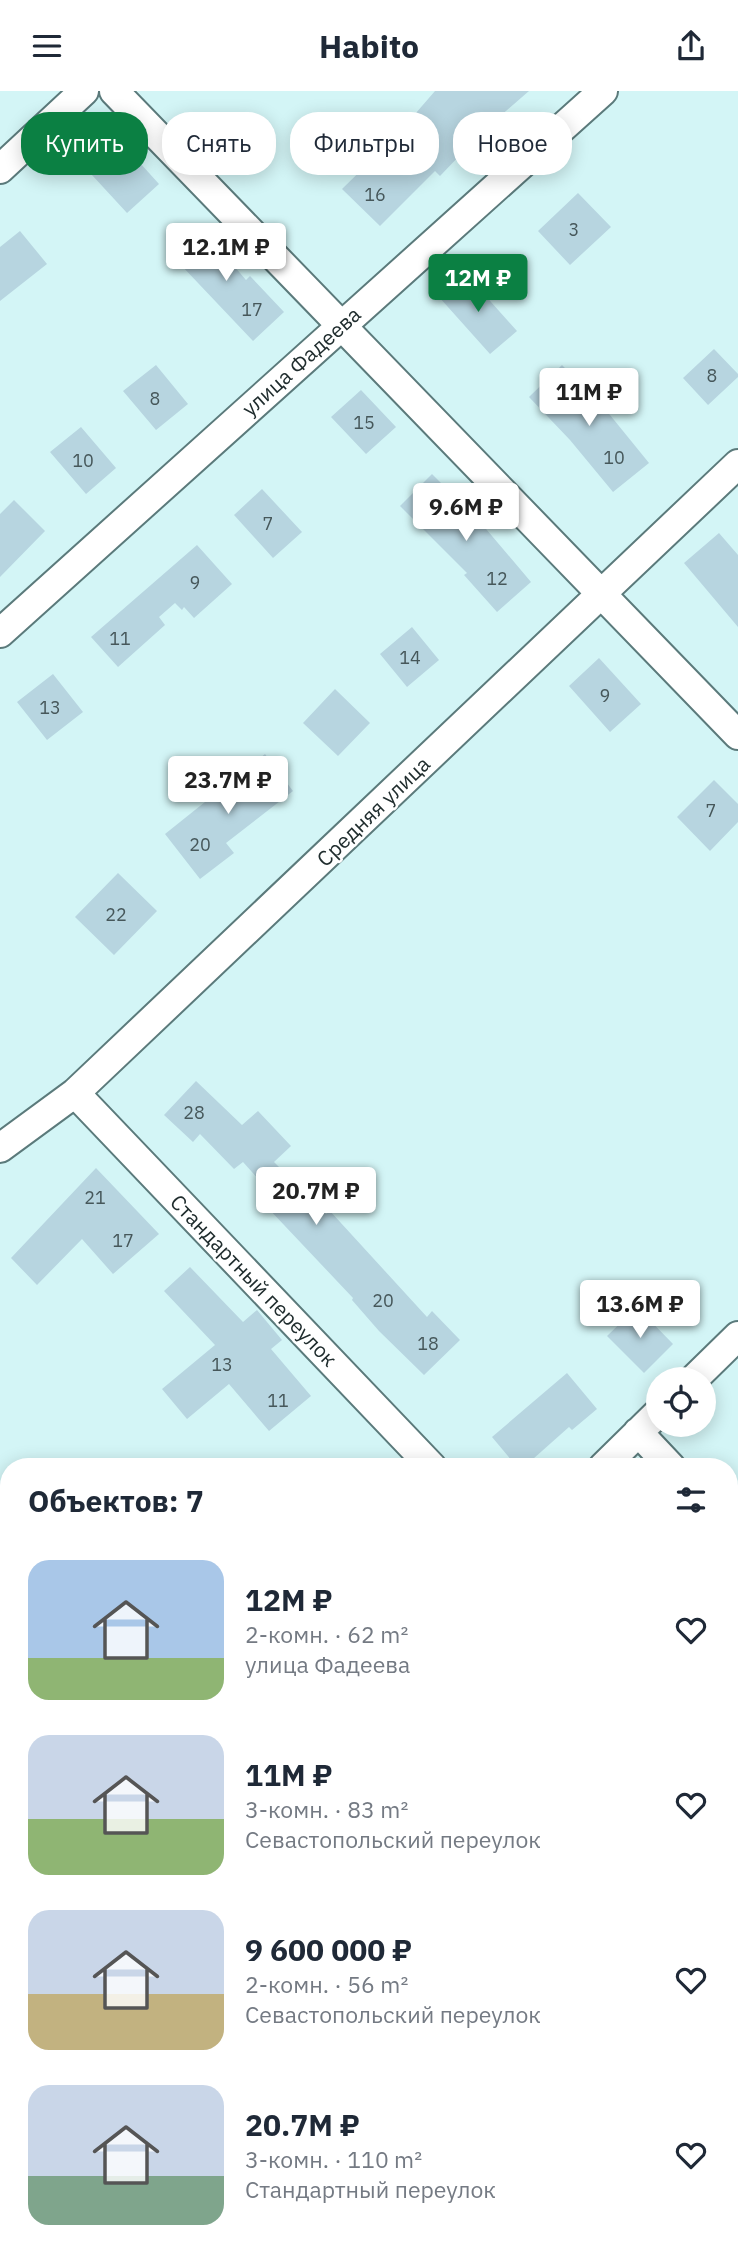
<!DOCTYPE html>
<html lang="ru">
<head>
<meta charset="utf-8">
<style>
	:root { --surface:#fff; --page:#f6f6f7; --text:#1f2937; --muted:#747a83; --accent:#0b8043 }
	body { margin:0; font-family:"IBM Plex Sans",sans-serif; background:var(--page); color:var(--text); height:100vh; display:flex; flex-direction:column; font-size:26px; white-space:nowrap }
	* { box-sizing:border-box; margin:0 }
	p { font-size:23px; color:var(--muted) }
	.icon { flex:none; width:38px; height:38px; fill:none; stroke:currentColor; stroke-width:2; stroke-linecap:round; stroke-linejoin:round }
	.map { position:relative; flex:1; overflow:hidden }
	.details { position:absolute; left:0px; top:1367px; width:738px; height:800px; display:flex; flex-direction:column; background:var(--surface); border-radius:28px 28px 0 0; box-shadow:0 4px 18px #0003 }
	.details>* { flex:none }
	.banner { position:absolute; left:21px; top:21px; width:696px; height:63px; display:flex; gap:14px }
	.tools { position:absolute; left:646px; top:1276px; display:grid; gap:14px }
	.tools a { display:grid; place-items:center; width:70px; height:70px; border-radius:50%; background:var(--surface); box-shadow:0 4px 18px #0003; font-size:35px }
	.price { position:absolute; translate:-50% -60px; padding:0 16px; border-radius:7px; background:#fff; color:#222; font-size:23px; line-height:46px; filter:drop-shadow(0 2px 4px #0008) }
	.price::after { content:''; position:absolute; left:50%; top:42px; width:21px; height:16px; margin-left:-10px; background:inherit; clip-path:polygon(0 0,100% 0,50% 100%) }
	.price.current { background:var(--accent); color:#fff }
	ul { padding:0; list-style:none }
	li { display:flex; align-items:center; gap:21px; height:175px; padding:0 28px }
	li span { display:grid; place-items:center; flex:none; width:196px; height:140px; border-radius:21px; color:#555 }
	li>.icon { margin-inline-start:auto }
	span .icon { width:84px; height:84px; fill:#fffc; stroke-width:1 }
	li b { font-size:30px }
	h2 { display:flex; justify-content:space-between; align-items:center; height:84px; padding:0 28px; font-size:30px }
	.chip { padding:0 24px; border-radius:28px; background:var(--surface); box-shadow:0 4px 18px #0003; font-size:24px; line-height:63px }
	.chip.current { background:var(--accent); color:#fff }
	header { display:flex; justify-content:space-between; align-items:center; height:91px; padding:0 28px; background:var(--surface); font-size:32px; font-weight:700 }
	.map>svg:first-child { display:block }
</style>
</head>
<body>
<header><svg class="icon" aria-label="menu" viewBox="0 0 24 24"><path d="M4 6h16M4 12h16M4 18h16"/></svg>Habito<svg class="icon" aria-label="share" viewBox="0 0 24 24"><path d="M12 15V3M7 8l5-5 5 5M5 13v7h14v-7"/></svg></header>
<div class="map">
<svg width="738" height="2166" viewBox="0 0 738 2166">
	<rect width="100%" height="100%" fill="#d3f5f6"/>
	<!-- building -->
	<path fill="#b7d5e0" d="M435,0H529L461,59L463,61L440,85L435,80L380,135L342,98L396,45Z
		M112,41L159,93L127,122L80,71Z
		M578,102L611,136L570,174L538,140Z
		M198,133L246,189L250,185L284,221L253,250L180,173L170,158Z
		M20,140L47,173L0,210V156Z
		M466,183L517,240L490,263L439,206Z
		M714,258L738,283V286L708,314L683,287Z
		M156,274L188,313L156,339L123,300Z
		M562,274L610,324L649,372L613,401L570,349L529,306Z
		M361,299L396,336L366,363L331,326Z
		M81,336L116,377L86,403L50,361Z
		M432,383L481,432L531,491L497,521L464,484L467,482L400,415Z
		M262,398L302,441L273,467L234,424Z
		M14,409L45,440L0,486V423Z
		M719,442L738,464V536L684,472Z
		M197,454L232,493L194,527L184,516L182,519L175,512L159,526L165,534L118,576L91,546Z
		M412,536L439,569L407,596L380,563Z
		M599,567L641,613L610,641L569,595Z
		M53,583L83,621L47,649L17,611Z
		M335,598L370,632L338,665L303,632Z
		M265,663L293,700L226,752L234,762L200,788L165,743Z
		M714,689L738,713V731L710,760L677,726Z
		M118,782L157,820L114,864L75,826Z
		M196,990L242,1034L258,1020L291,1055L274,1071L326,1123L330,1120L427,1226L432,1220L460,1249L424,1284L379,1240L352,1209L353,1207L267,1116L269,1115L262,1108L270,1101L243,1071L234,1078L200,1043L193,1051L164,1024Z
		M96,1077L159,1143L113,1183L82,1148L37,1194L11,1167Z
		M190,1176L243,1231L257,1219L282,1249L271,1258L311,1305L269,1340L229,1293L187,1328L162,1298L215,1254L164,1200Z
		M637,1216L673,1253L644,1282L607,1245Z
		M567,1282L597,1318L572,1339L569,1336L524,1376H517L492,1346Z"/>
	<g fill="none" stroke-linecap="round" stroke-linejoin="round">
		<!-- minor casing -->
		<g stroke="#5b7a7b" stroke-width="32">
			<path id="minor" d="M114,0L738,644
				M0,78L84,0
				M0,542L603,0
				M75,1002L432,1376
				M0,1057L75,1002L738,373
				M694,1288L738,1245
				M638,1341L671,1376
				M603,1376L658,1322
				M730,1436L738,1445
				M0,1638L9,1649
				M730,2143L738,2135
				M501,2158L509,2166
				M706,2166L714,2158"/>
		</g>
		<!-- minor -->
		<use href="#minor" stroke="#fff" stroke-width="28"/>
	</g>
	<g text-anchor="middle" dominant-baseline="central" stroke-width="5" stroke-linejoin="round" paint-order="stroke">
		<!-- number labels -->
		<g font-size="18" fill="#46575a">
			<text x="375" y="103">16</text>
			<text x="574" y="138">3</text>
			<text x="252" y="218">17</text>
			<text x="712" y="284">8</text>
			<text x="155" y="307">8</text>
			<text x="364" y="331">15</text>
			<text x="614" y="366">10</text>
			<text x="83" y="369">10</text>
			<text x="268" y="432">7</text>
			<text x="497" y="487">12</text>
			<text x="195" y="491">9</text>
			<text x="120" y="547">11</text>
			<text x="410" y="566">14</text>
			<text x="605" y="604">9</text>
			<text x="50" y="616">13</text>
			<text x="711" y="719">7</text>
			<text x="200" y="753">20</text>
			<text x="116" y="823">22</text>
			<text x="194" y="1021">28</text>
			<text x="95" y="1106">21</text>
			<text x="123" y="1149">17</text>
			<text x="383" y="1209">20</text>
			<text x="428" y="1252">18</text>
			<text x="222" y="1273">13</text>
			<text x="278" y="1309">11</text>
		</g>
		<!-- street labels -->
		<g font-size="21" fill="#202d2e" stroke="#fff">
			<text transform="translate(301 270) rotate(-42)">улица Фадеева</text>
			<text transform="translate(373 720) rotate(-44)">Средняя улица</text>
			<text transform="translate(254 1189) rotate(46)">Стандартный переулок</text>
		</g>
	</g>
</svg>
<div class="tools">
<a><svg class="icon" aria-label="locate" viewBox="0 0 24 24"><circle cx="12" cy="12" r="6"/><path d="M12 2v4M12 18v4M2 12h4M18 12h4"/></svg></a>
</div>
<b class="price" style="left:226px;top:192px">12.1M ₽</b>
<b class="price current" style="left:478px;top:223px">12M ₽</b>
<b class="price" style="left:589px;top:337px">11M ₽</b>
<b class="price" style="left:466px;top:452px">9.6M ₽</b>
<b class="price" style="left:228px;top:725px">23.7M ₽</b>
<b class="price" style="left:316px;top:1136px">20.7M ₽</b>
<b class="price" style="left:640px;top:1249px">13.6M ₽</b>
<div class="banner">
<a class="chip current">Купить</a>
<a class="chip">Снять</a>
<a class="chip">Фильтры</a>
<a class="chip">Новое</a>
</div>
<section class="details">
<h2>Объектов: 7<svg class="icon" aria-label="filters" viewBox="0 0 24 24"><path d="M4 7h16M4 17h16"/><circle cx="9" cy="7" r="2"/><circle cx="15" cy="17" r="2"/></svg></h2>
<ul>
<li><span style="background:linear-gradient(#a9c7e8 70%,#8fb573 0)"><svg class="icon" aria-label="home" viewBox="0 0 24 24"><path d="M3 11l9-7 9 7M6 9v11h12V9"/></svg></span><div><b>12M ₽</b><p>2-комн. · 62 m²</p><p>улица Фадеева</p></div><svg class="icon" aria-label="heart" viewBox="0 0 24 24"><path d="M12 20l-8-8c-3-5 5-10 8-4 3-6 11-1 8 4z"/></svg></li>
<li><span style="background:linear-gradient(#c9d6e8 60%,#8fb573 0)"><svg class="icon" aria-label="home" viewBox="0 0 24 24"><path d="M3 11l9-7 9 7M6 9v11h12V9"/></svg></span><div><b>11M ₽</b><p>3-комн. · 83 m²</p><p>Севастопольский переулок</p></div><svg class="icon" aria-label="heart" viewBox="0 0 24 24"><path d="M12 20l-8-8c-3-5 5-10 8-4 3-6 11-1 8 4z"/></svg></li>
<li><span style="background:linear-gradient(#c9d6e8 60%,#c2b280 0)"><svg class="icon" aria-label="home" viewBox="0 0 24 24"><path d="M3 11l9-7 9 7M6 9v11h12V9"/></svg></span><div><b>9 600 000 ₽</b><p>2-комн. · 56 m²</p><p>Севастопольский переулок</p></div><svg class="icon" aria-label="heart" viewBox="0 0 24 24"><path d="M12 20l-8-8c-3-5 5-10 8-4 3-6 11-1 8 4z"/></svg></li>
<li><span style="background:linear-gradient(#c9d6e8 65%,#7fa58c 0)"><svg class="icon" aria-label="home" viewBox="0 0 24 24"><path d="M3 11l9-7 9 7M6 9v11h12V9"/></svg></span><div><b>20.7M ₽</b><p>3-комн. · 110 m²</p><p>Стандартный переулок</p></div><svg class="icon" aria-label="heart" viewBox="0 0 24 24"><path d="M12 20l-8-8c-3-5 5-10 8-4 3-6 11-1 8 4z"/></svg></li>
</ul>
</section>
</div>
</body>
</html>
